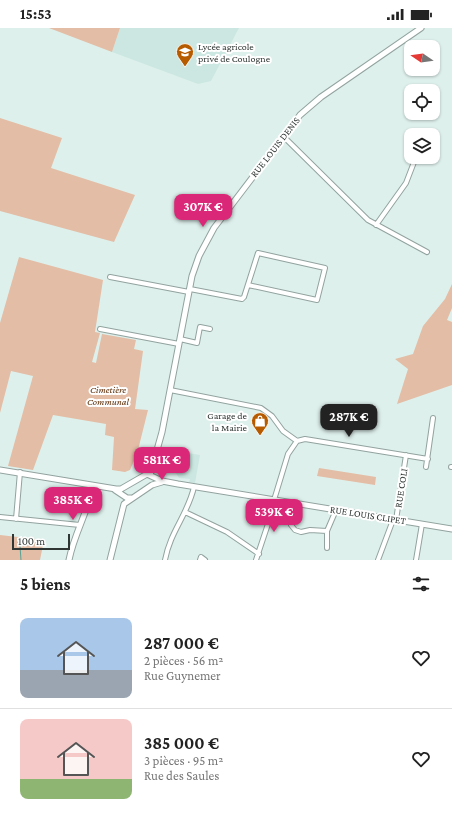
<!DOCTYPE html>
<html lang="fr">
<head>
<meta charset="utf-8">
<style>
	:root { --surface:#fff; --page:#f6f6f6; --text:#222; --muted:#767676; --line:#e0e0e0; --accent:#db2777 }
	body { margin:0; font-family:"Crimson Pro",serif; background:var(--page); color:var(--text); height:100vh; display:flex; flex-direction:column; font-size:15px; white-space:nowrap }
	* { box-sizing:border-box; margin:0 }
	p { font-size:13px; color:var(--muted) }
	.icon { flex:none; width:22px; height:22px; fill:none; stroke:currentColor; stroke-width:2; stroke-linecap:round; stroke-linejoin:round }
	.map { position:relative; height:532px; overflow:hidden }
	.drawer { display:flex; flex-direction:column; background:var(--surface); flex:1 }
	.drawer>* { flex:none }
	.needle { width:26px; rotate:283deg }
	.controls { position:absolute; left:404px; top:12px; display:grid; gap:8px }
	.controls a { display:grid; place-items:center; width:36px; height:36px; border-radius:8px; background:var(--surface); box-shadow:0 1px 3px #0004; font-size:20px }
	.scale { position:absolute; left:12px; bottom:10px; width:58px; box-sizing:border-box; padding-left:4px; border:2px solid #2f3634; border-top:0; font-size:11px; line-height:14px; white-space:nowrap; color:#2f3634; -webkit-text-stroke:3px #fff; paint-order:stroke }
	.price { position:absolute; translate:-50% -34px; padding:0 9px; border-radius:8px; background:var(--accent); color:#fff; font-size:13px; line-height:26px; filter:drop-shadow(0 1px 2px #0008) }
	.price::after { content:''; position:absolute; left:50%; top:24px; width:12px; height:9px; margin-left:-6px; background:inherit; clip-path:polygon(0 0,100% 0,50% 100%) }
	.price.selected { background:#222; color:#fff }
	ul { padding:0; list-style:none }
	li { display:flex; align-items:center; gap:12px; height:100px; padding:0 20px }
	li+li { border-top:1px solid var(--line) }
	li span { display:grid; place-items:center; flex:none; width:112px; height:80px; border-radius:8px; color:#555 }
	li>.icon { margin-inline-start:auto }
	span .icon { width:48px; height:48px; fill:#fffc; stroke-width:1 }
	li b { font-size:17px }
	h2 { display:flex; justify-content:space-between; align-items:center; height:48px; padding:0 20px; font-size:17px }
	.status { display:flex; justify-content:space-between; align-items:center; height:28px; padding:0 20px; background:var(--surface); direction:ltr }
	.status svg { height:11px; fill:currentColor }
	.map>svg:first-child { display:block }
</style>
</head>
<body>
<div class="status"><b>15:53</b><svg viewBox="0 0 49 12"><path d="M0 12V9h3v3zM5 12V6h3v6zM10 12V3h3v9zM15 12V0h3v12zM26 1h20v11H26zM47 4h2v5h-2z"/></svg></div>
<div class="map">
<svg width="452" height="532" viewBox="0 0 452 532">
	<rect width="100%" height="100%" fill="#def0ec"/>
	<!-- built -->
	<path fill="#cce7e1" d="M120,0H239L211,53L198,56L112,24Z
		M175,423L200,427L195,455L189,454L190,451L179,450L174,442L175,441L172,436L175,433L172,429L174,428Z"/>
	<!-- green -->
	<path fill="#e3bda5" d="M49,0H120L112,24Z
		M0,90L62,110L51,140L135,167L114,214L0,183Z
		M19,229L103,252L95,304L100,305L92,334L96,335L102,306L136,312L134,321L143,323L135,381L148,382L137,426L130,442L125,444L112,442L114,409L105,407L106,396L53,387L33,442L8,438L33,348L11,343L0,385V295Z
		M452,256V280L447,292L452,294V357L397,376L408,341L395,331L413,326L423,298L445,271Z
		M319,440L376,449L375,457L317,448Z
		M0,507L44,512L40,532H0Z"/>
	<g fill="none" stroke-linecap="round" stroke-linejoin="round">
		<!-- stream -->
		<path stroke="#5ba294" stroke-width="1" d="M20,518L21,532"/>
		<!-- minor casing -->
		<g stroke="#92a39f" stroke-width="6">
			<path id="minor" d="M283,108L368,192L427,224
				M376,197L406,155L416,129
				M110,249L189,264
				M190,261L242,271L244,269L258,225L325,240L317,272L248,257
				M100,301L179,316
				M180,311L197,315L200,299L210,301
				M170,362L261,380L272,388L283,403L297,413
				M297,413L305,411L428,431
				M426,439L433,390
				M451,439H452
				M274,472L288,426L297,413
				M283,474L291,497L295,502L301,504L310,502L327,503
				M185,484L227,504L259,526
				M0,489L80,497
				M16,491L20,444
				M396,492L406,427
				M327,520V503L336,482
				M165,532C170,504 188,486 194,459
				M200,532L201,529L205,532
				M256,532L276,472
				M378,532L393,492
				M416,532L422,496"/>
		</g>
		<!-- tertiary casing -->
		<g stroke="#92a39f" stroke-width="7">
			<path id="tertiary" d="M0,442L116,461H121L147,446L162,453L178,456L452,501
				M150,447L162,404L192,248L199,228L214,200L300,87L321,69L421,0
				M115,462L127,470H131
				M69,532C74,506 88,484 93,458
				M110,532L124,476L152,457L162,454"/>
		</g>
		<!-- minor -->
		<use href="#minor" stroke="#fff" stroke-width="4"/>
		<!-- tertiary -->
		<use href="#tertiary" stroke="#fff" stroke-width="5"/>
	</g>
	<!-- icons -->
	<defs>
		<g id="school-pin" transform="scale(0.9)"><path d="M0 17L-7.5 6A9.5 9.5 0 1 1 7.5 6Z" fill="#b65b00" stroke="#fff"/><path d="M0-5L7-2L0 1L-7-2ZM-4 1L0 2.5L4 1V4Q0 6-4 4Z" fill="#fff"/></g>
		<g id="shop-pin" transform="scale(0.9)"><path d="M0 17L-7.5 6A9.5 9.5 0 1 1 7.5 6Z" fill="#b65b00" stroke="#fff"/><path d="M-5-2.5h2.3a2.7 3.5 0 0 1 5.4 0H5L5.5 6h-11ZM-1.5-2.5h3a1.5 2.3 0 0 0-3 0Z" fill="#fff"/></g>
	</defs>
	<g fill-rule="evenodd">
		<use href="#school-pin" x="185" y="24"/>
		<use href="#shop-pin" x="260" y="393"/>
	</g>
	<g text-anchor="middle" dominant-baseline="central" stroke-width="4" stroke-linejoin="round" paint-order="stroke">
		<!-- poi labels -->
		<g font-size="10" fill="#2f3634" stroke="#fff" text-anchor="start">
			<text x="198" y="18">Lycée agricole<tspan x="198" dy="12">privé de Coulogne</tspan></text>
			<text x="247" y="387" text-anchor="end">Garage de<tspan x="247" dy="12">la Mairie</tspan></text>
		</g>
		<!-- street labels -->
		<g font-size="10" fill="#2f3634" stroke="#fff">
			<text transform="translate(275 119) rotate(-52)">RUE LOUIS DENIS</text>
			<text transform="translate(401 460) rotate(-81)">RUE COLI</text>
			<text transform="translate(368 487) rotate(9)">RUE LOUIS CLIPET</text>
		</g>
		<!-- park labels -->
		<g font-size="10" font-style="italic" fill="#5b2c05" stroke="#fff">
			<text x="108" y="361">Cimetière<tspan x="108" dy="12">Communal</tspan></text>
		</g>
	</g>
</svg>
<div class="controls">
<a><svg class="needle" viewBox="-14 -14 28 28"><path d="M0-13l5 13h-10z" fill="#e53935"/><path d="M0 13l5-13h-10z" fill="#767676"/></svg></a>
<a><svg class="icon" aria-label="locate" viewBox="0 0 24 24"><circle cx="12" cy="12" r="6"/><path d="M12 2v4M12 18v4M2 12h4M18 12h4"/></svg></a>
<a><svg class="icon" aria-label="layers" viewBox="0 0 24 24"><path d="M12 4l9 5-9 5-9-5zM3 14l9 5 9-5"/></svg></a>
</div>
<div class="scale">100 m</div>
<b class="price" style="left:203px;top:200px">307K €</b>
<b class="price selected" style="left:349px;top:410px">287K €</b>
<b class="price" style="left:162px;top:453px">581K €</b>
<b class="price" style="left:73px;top:493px">385K €</b>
<b class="price" style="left:274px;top:505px">539K €</b>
</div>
<section class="drawer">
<h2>5 biens<svg class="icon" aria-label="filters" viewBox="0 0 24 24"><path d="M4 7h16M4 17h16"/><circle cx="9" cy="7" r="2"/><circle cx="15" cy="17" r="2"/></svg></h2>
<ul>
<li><span style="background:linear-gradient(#a9c7e8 65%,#9aa5b1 0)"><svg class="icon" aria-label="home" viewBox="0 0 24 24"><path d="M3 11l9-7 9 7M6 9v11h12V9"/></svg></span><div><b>287 000 €</b><p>2 pièces · 56 m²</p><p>Rue Guynemer</p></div><svg class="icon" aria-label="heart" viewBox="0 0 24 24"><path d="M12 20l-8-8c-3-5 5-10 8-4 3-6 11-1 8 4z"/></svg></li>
<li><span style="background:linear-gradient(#f6c9c9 75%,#8fb573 0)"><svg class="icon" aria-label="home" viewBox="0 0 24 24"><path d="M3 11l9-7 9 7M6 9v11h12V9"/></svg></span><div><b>385 000 €</b><p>3 pièces · 95 m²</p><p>Rue des Saules</p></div><svg class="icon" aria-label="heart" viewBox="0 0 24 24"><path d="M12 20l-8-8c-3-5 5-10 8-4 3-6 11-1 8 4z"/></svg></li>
</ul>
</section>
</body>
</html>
